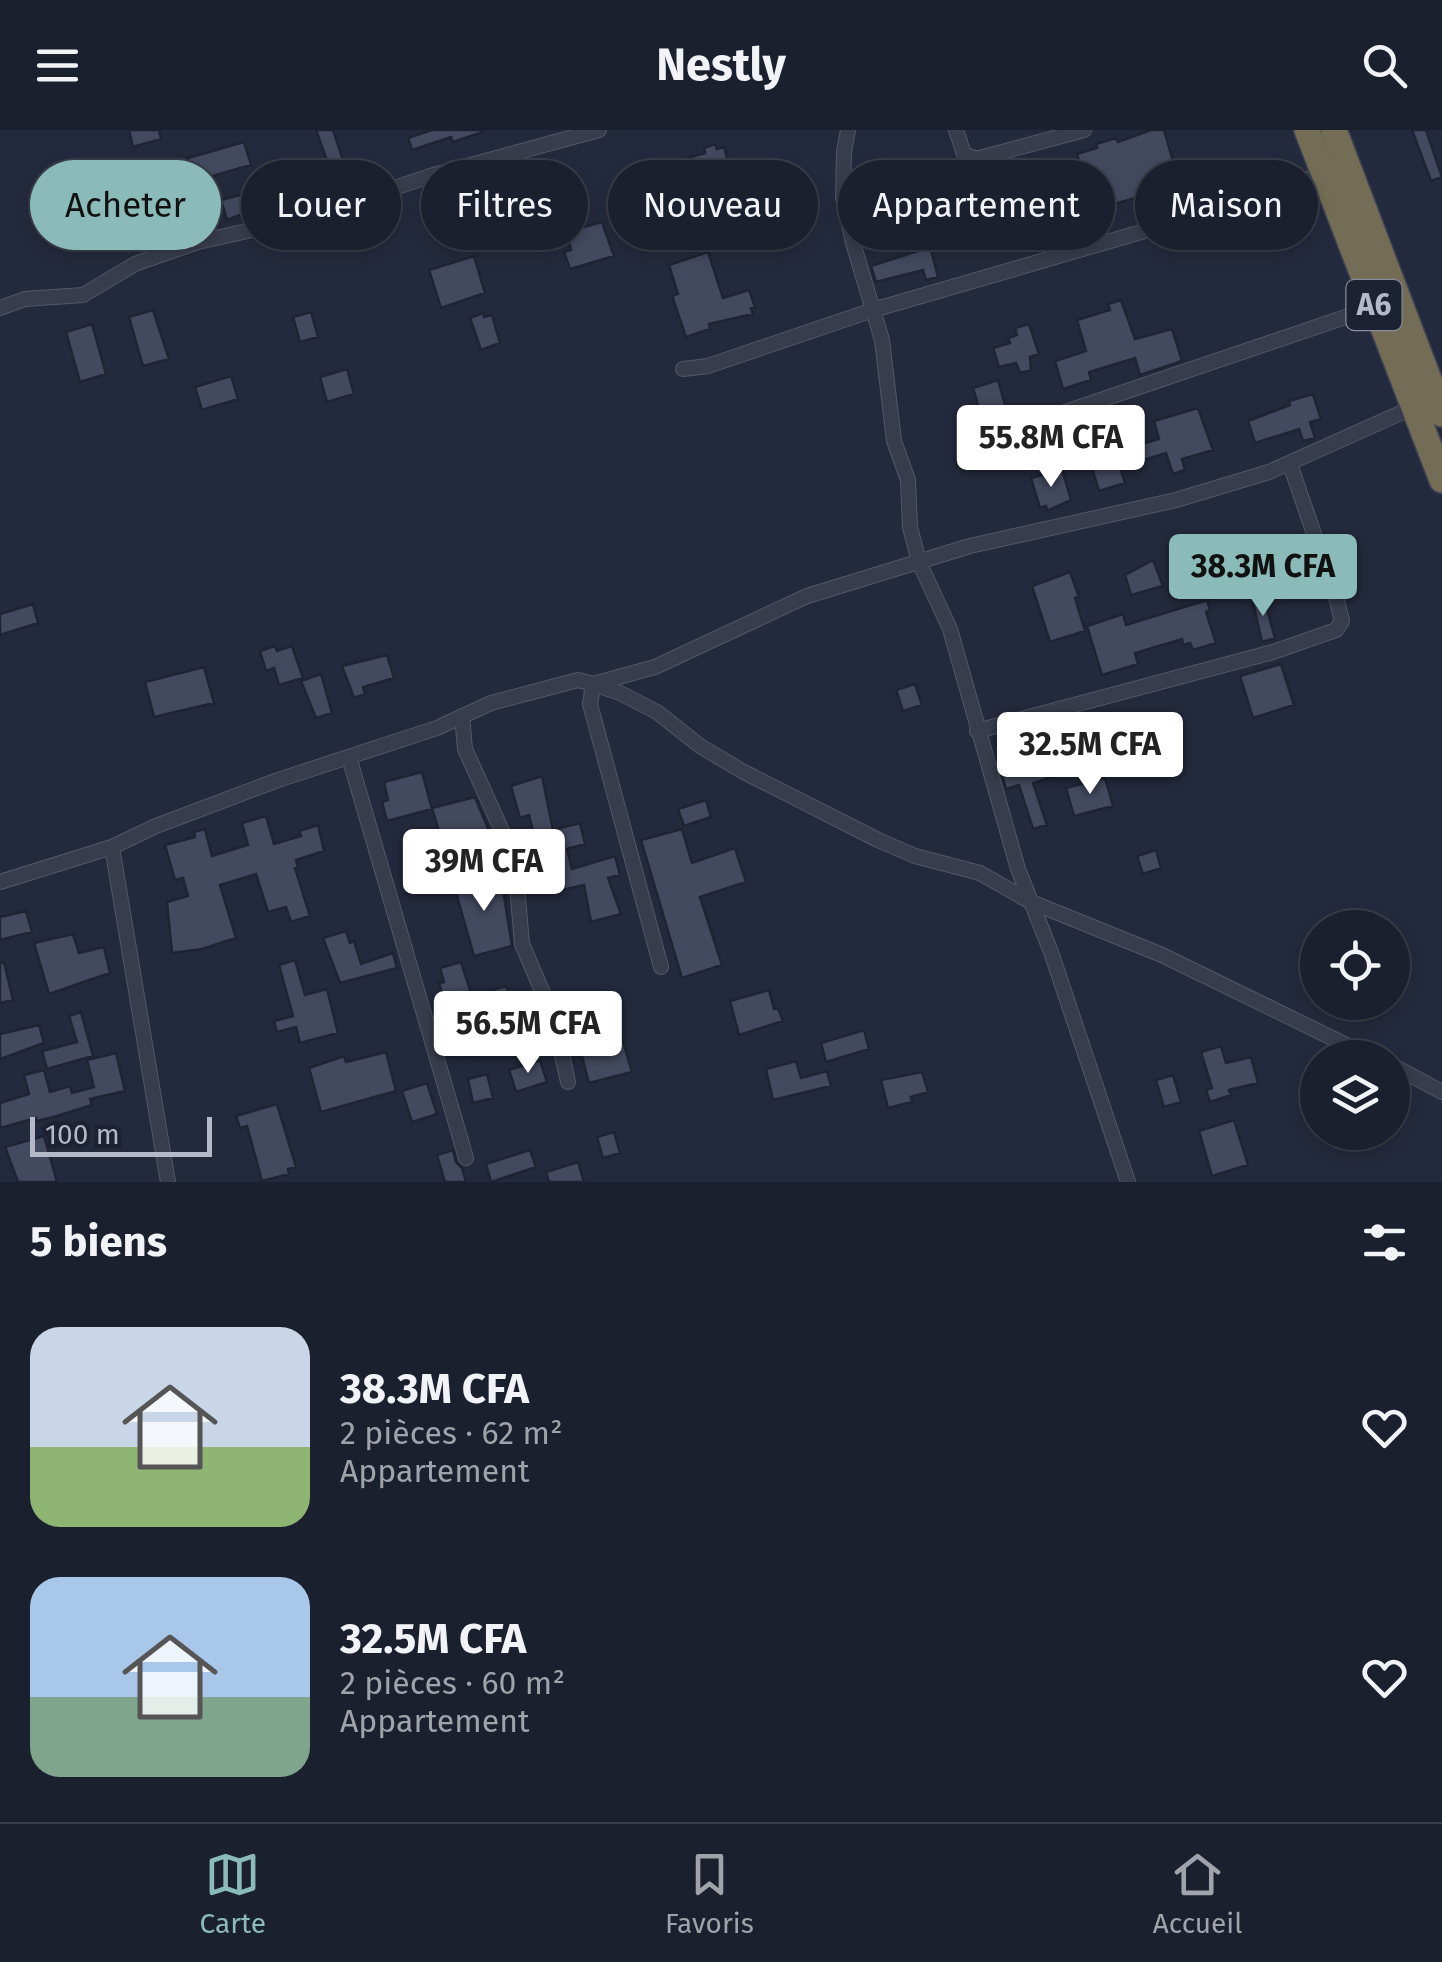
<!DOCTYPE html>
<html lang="fr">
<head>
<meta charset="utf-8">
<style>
	:root { --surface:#1b202e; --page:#242836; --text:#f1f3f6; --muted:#a0a3aa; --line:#393e4a; --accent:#8bbbb9 }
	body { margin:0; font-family:"Fira Sans",sans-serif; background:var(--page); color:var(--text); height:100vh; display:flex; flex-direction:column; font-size:38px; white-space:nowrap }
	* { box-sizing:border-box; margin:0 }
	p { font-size:32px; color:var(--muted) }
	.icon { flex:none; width:55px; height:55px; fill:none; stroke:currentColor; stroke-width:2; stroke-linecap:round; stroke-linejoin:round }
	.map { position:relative; height:1052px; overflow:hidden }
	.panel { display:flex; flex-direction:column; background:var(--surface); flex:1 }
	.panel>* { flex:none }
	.guide { position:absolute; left:30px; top:30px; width:1382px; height:90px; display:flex; gap:20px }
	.tools { position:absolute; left:1300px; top:780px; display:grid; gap:20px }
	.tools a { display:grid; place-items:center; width:110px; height:110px; border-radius:50%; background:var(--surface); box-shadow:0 5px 15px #0003,0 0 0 2px var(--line); font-size:50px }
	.scale { position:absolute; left:30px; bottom:25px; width:182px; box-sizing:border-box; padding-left:10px; border:5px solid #b4b8c8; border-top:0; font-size:28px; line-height:35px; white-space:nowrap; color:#b4b8c8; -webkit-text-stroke:8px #1d2232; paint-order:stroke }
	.price { position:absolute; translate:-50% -85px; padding:0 22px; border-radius:10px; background:#fff; color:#222; font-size:32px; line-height:65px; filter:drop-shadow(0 2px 5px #0008) }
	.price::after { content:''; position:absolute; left:50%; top:60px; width:30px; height:22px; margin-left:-15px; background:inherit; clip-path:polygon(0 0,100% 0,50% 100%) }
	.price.selected { background:var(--accent); color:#111 }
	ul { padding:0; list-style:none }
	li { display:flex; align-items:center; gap:30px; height:250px; padding:0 30px }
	li span { display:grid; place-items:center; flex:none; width:280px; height:200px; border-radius:30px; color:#555 }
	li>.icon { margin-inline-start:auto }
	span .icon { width:120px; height:120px; fill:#fffc; stroke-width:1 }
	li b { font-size:42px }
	h2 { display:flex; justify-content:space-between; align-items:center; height:120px; padding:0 30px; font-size:42px }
	.pill { padding:0 35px; border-radius:45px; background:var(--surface); box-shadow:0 5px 15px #0003,0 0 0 2px var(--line); font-size:35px; line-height:90px }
	.pill.selected { background:var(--accent); color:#111 }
	header { display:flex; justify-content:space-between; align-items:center; height:130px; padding:0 30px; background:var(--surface); font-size:45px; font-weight:700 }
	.tab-bar { display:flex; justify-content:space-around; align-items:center; height:140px; border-top:2px solid var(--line); background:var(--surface); font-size:28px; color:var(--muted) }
	.tab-bar a { display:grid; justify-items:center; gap:5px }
	.tab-bar .selected { color:var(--accent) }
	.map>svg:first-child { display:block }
</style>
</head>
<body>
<header><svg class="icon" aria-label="menu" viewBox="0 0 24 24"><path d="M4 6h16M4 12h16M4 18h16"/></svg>Nestly<svg class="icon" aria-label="search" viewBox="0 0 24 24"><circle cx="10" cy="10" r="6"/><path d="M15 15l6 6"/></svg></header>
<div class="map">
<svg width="1442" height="1052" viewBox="0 0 1442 1052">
	<rect width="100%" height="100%" fill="#242a3d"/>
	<!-- building -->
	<path fill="#43495f" stroke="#1f2434" stroke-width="2.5" d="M129,0H159L161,9L133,17Z
		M316,0H333L349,48L335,53Z
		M432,0H483V2L453,12L451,7L412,20L408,8Z
		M1151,0H1164L1175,38L1162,41L1172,74L1144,84L1139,67L1089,81L1092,94L1083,97L1079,79L1046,89L1042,75L1088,64L1077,24L1097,18L1096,14L1116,8L1118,12Z
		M1412,0H1426L1442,47L1431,51Z
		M244,12L251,35L195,51L188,28Z
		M715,14L717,19L724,17L731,41L723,43L726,52L688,63L691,74L664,83L667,91L655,95L650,80L661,76L652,46L689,35L687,28L705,23L704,18Z
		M263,59L268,74L227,90L221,70Z
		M991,62L997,82L980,87L974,66Z
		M203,64L209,83L183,90L177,72Z
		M938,66L942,83L949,81L955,99L928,108L938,147L926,150L923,140L876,152L871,136L918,121L913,102L893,109L888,94L862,102L857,80L892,68L895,78Z
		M160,79L165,96L139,104L134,86Z
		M1035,84L1042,109L1018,115L1015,104L1005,106L1001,94Z
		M602,92L614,126L570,139L564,122L571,120L566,102Z
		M708,122L723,168L749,160L755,177L751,178L753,184L709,194L710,199L686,207L672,166L678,164L669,135Z
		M474,126L485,163L441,178L429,140Z
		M1121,170L1135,209L1172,199L1182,231L1140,245L1135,228L1089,242L1091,250L1063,259L1055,231L1086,221L1077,190L1110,180L1108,174Z
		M153,180L169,229L143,236L129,187Z
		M311,182L318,207L300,212L293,187Z
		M483,183L484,187L492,185L500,213L481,220L470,188Z
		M92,194L106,244L80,252L66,202Z
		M1029,194L1039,224L1030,227L1031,240L1020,243L1016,233L999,237L993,218L1010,213L1008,208L1017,205L1015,198Z
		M347,239L354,264L327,272L320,247Z
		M231,246L238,269L202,280L195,257Z
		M998,250L1009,289L984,296L973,258Z
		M1313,264L1321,289L1310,292L1315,308L1303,311L1299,299L1255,313L1248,291L1290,275L1289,271Z
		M1198,278L1213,320L1182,329L1185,340L1173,344L1166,323L1120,337L1125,353L1099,361L1089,328L1054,338L1046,315L1056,312L1055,301L1104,286L1115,322L1159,309L1154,291Z
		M1062,339L1071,370L1047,381L1046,376L1040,378L1031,348Z
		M1224,414L1229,433L1224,434L1233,463L1208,470L1196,422Z
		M1153,430L1163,456L1131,465L1125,445Z
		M1070,442L1079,467L1075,468L1085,501L1050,512L1032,456Z
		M1263,465L1275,508L1262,512L1252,468Z
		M1207,470L1210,480L1206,482L1216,513L1193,520L1190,513L1183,515L1182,509L1135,523L1138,534L1102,545L1087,496L1123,484L1126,495Z
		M33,474L38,493L0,505V484Z
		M275,516L277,521L292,516L303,548L279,555L274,538L266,541L260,521Z
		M387,525L394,548L363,557L365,564L354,568L342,536Z
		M1281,534L1294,575L1253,588L1240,546Z
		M204,537L214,573L154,587L145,552Z
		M321,544L332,583L316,588L301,551Z
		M915,554L922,575L903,581L896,560Z
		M1037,606L1044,626L1056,622L1062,644L1033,653L1047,695L1033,699L1019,655L1006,659L1000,637L1016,632L1010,614Z
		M422,642L432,679L387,691L382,672L388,670L384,652Z
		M542,646L553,700L580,693L585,714L567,719L572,739L615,726L620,745L608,748L621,784L591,792L584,755L558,761L549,723L524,730L519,709L534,705L529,685L520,688L511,656Z
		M1105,648L1113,676L1074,686L1066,658Z
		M475,667L489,701L478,704L483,724L453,732L452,727L447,729L432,678Z
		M706,670L711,687L684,696L678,679Z
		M266,686L274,714L301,706L299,701L318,695L324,721L296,730L298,737L295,738L310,786L291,792L286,777L268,782L256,744L220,755L236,808L202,819L172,823L167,772L188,766L183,748L175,750L165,715L195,707L194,702L205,699L212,726L248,715L242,693Z
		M682,699L692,733L735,718L746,752L700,767L722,835L682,848L641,710Z
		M1156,720L1161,738L1143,744L1137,726Z
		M492,742L497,762L503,760L512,816L474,826L453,752Z
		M26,781L32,802L0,810V787Z
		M346,801L350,813L354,811L361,834L393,823L397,838L340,853L323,808Z
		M73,804L79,823L104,817L110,843L49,864L34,813Z
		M295,830L305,865L327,859L338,903L300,913L296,897L277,902L274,891L293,886L279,835Z
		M4,832L13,870L0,873V833Z
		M461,832L472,866L506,856L509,864L517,862L522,881L514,883L517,893L494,900L499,918L470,927L464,909L452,913L442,876L446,875L439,853L444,852L440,838Z
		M769,860L774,879L778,878L783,891L739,905L730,871Z
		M609,863L632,942L589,953L579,915L600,910L593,884L569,891L565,875Z
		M81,882L93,926L47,939L42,921L77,912L69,886Z
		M39,895L44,913L0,929V904Z
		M864,900L869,919L826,932L821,913Z
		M1221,916L1226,933L1251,927L1258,953L1229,960L1231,965L1210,972L1206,960L1212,958L1201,922Z
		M386,922L396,961L321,982L309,938L344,926L346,932Z
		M116,923L125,961L90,969L92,975L57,986L37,991L36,988L0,998V973L29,964L24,945L44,940L50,962L70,956L72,963L94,957L87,930Z
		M540,930L547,952L516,962L509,940Z
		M796,931L801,948L827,941L831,956L773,970L766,939Z
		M922,942L928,962L911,967L912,972L888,978L881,950Z
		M487,944L493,968L473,973L468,949Z
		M1173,945L1181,972L1164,977L1156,950Z
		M427,953L437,984L412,992L402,961Z
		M277,974L296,1037L288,1039L289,1044L262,1051L247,996L240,998L236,986Z
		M1234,990L1248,1035L1212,1046L1199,1001Z
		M614,1002L620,1023L603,1028L597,1007Z
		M44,1006L57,1052H18L5,1017Z
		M453,1020L456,1032L462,1038L466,1052H445L437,1025Z
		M530,1020L536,1037L491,1052L486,1034Z
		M578,1032L584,1052H549L546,1042Z"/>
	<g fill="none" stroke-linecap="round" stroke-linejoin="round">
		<!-- street casing -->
		<g stroke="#535868" stroke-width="16">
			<path id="street" d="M848,0L844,22L843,68L853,113L882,210L894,311L908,350L910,397L919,432L950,499L1018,739L1051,822L1128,1052
				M956,0L964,24L976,29L1084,0
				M0,178L25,169L83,165L135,134L198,112L305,88L430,46L599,0
				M683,239L708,236L873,180L1272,64L1323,43
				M968,315L1375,177
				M462,586L465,619L507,712L517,756L522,814L554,889L568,952
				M977,601L1273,522L1336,500L1342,491L1337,471L1290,334
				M349,627L466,1028
				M112,717L168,1052
				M0,752L112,717L156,696L278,650L437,598L491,573L578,550L593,554L655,537L807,466L970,416L1176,370L1269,342L1414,277
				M661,837L590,574L593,554L620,563L657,582L700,616L742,641L878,710L915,726L980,743L1031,772L1162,825L1373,928
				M1392,935L1442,962"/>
		</g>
		<!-- highway casing -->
		<g stroke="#404555" stroke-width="28">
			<path id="highway" d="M1307,0L1442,350
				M1334,0L1442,284"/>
		</g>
		<!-- street -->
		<use href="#street" stroke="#383d4d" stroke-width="14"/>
		<!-- highway -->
		<use href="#highway" stroke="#736d55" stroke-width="25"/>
	</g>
	<g text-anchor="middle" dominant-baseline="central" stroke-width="10" stroke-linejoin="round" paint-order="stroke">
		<!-- shield labels -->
		<rect fill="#1d2232" stroke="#878b9b" stroke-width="2.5" x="1346.5" y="150" width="55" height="50" rx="8"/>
		<g font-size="30" font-weight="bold" fill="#b4b8c8">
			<text x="1374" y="175">A6</text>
		</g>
	</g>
</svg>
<div class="tools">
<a><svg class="icon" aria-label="locate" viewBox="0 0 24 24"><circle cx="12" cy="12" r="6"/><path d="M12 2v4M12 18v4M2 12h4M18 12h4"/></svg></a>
<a><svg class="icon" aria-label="layers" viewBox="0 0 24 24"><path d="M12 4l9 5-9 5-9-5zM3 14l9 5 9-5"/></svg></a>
</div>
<div class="scale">100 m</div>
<b class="price" style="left:1051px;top:360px">55.8M CFA</b>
<b class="price selected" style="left:1263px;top:489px">38.3M CFA</b>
<b class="price" style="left:1090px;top:667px">32.5M CFA</b>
<b class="price" style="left:484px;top:784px">39M CFA</b>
<b class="price" style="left:528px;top:946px">56.5M CFA</b>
<div class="guide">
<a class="pill selected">Acheter</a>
<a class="pill">Louer</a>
<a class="pill">Filtres</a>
<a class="pill">Nouveau</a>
<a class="pill">Appartement</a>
<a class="pill">Maison</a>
</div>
</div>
<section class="panel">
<h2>5 biens<svg class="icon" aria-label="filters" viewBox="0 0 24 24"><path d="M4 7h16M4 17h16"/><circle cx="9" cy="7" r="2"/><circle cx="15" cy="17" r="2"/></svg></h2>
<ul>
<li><span style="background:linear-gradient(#c9d6e8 60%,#8fb573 0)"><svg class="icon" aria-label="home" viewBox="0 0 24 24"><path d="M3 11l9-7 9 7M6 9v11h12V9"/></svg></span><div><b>38.3M CFA</b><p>2 pièces · 62 m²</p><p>Appartement</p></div><svg class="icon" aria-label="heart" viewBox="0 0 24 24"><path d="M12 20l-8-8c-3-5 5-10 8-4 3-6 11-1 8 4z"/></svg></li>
<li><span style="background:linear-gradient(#a9c7e8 60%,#7fa58c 0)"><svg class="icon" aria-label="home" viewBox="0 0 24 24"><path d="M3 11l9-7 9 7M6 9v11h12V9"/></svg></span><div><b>32.5M CFA</b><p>2 pièces · 60 m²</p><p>Appartement</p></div><svg class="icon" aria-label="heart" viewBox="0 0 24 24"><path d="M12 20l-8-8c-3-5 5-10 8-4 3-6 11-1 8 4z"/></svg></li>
</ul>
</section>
<nav class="tab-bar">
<a class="selected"><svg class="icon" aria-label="map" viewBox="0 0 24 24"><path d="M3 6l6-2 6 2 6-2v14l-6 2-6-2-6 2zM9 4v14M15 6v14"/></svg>Carte</a>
<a><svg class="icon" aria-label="saved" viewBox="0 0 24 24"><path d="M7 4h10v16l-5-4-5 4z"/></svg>Favoris</a>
<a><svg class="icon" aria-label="home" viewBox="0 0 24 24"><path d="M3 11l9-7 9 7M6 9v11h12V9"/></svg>Accueil</a>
</nav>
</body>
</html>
